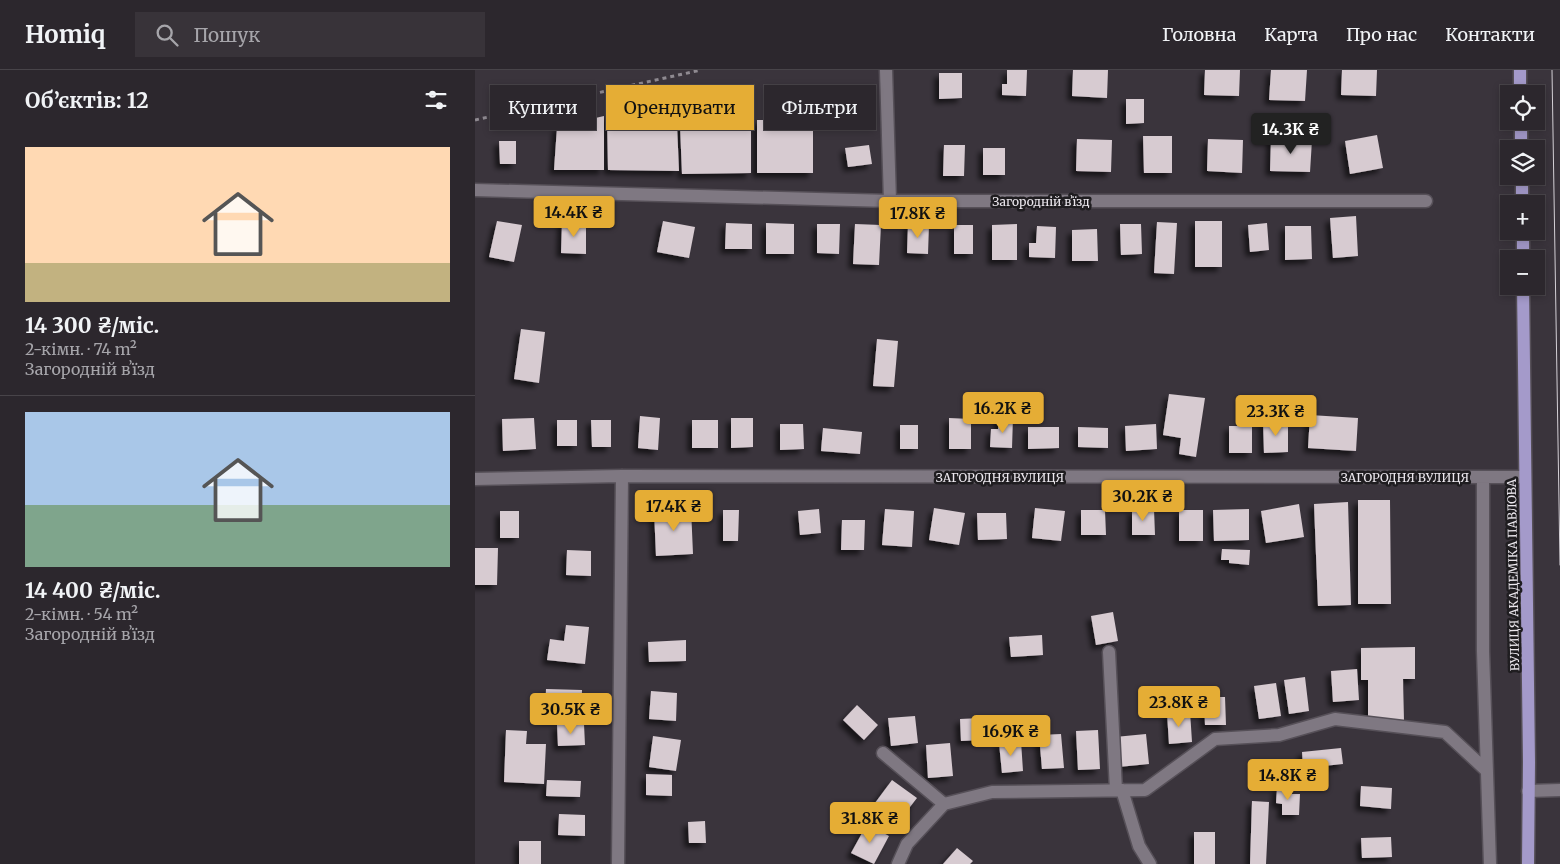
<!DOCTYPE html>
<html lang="uk">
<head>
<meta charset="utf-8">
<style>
	:root { --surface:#2c272d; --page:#383339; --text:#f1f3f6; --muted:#a6a5aa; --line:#484449; --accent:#e5ad35 }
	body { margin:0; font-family:Merriweather,serif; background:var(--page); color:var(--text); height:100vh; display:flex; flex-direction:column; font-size:19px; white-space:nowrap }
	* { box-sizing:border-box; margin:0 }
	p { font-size:16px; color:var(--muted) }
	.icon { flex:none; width:28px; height:28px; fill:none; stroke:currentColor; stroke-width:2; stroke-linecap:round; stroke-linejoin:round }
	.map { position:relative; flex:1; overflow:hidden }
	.drawer { display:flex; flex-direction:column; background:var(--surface); width:475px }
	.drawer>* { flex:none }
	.hud { position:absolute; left:15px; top:15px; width:475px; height:45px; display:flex; gap:10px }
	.controls { position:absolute; left:1025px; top:15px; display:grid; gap:10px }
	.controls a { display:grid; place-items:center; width:45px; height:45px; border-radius:0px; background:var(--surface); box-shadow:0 2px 8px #0003,0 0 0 1px var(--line); font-size:25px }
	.price { position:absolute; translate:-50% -42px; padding:0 11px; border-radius:5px; background:var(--accent); color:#111; font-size:16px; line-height:32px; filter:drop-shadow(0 1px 2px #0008) }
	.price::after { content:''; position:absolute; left:50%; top:30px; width:15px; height:11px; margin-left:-8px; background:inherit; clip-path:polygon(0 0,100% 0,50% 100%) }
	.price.selected { background:#222; color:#fff }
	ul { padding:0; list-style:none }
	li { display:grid; align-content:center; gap:10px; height:265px; padding:0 25px }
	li+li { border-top:1px solid var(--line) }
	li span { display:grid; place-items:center; height:155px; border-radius:0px; color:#555 }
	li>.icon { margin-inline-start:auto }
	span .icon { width:90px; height:90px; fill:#fffc; stroke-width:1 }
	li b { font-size:21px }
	h2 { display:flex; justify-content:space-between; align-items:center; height:60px; padding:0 25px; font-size:21px }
	.pill { padding:0 18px; border-radius:0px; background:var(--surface); box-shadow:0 2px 8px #0003,0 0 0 1px var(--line); font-size:18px; line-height:45px }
	.pill.selected { background:var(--accent); color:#111 }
	header { display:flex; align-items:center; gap:30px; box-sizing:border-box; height:70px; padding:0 25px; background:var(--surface); border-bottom:1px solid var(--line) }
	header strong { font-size:24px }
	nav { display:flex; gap:28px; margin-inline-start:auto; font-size:18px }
	.search { width:350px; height:45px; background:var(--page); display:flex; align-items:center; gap:12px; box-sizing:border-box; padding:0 18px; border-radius:0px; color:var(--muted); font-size:19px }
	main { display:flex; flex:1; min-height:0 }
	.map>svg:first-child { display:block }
</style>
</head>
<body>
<header>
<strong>Homiq</strong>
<div class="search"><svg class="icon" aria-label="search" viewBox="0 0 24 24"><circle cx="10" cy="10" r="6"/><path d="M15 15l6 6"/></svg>Пошук</div>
<nav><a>Головна</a><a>Карта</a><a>Про нас</a><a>Контакти</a></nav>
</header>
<main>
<section class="drawer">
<h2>Об’єктів: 12<svg class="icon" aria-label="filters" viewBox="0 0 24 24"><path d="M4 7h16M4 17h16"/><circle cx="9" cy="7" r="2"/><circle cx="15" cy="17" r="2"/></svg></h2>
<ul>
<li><span style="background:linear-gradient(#ffd9b3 75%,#c2b280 0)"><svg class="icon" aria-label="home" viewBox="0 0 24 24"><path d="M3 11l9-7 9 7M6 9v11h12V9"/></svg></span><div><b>14 300 ₴/міс.</b><p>2-кімн. · 74 m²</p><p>Загородній вʼїзд</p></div></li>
<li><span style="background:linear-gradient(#a9c7e8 60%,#7fa58c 0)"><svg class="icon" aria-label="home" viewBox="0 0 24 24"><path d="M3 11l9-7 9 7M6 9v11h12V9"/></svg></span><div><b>14 400 ₴/міс.</b><p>2-кімн. · 54 m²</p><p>Загородній вʼїзд</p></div></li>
</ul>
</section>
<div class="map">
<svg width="1085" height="794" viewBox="0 0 1085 794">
	<defs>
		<filter id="shadow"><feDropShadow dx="-4.5" dy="4.5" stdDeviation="2.5" flood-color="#0009"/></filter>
	</defs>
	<rect width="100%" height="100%" fill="#3a343c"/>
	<!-- building -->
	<path fill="#d7cbd1" filter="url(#shadow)" d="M532,0H552L551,26L527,25V14H532Z
		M598,0H633L632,28L597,26Z
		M730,0H765L764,26L729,25Z
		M796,0H832L830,31L794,30Z
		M867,0H902L901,26L866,25Z
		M464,3H487V28L464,29Z
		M276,20V103L207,104L204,31Z
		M651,29H669V53L651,54Z
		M201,31L204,101L133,100L132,46Z
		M129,46V100H79L82,57Z
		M282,50H338V103H282Z
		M902,65L908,98L875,104L870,71Z
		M668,66H697V103H669Z
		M796,68L837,70L835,102L795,101Z
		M602,69L637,70L636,102L601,101Z
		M733,69L768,70L767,103L732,101Z
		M24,71H41V94H25Z
		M394,75L397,94L373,97L370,78Z
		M469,75H490L489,106H468Z
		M508,78H530V105H508Z
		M881,146L883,186L858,188L855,148Z
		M22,151L47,155L39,192L14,187Z
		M188,151L220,157L214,188L182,182Z
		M720,151H747V197H720Z
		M87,152H111V184L86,183Z
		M682,152L702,153L699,204L679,203Z
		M251,153L277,154V179H250Z
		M291,153L319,154V184H291Z
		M792,153L794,180L775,182L773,155Z
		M342,154H365L364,184L342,183Z
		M380,154L406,155L404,195L378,194Z
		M433,154L454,155L453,184L432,183Z
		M542,154V190H517V155Z
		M645,154H666L667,184L646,185Z
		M479,155H498V184H479Z
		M562,156L581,157L580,188L554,187V173H561Z
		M810,156H836L837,189L810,190Z
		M622,159L623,191H597V160Z
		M46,259L70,262L64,313L39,309Z
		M402,269L423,271L419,317L398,316Z
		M694,324L730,328L721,387L704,384L706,368L688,365Z
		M835,345L883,348L881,381L833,378Z
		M165,346L185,348L183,380L163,378Z
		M524,347H538L537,378L515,377L516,359H523Z
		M59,348L61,379L28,381L27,349Z
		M256,348H278V377L256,378Z
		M474,348L496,349V379H474Z
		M82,350H102V376H82Z
		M116,350H136V377H117Z
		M217,350H243V378H217Z
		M788,351H813V382L789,383Z
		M305,354H328L329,379L305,380Z
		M681,354L682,379L651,381L650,356Z
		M425,355H443V379H425Z
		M754,356H777V383H754Z
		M553,357H584V378L553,379Z
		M603,357L633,358V378L603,377Z
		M348,358L387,362L385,384L346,381Z
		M883,430H915L916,534H883Z
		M873,432L876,535L843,536L839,434Z
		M824,434L829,467L791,473L786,441Z
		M216,438L218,484L181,486L179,440Z
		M459,438L490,443L484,475L454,470Z
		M560,438L590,441L586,471L557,468Z
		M344,439L346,463L325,465L323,441Z
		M410,439L439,441L437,477L407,475Z
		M679,439L680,465H657V440Z
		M774,439V470L739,471L738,440Z
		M248,440H264L263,471H248Z
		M606,440H630L631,465H606Z
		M704,440H728V471H704Z
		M25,441H44V468H25Z
		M502,443H531L532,469L503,470Z
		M367,450H390L389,480H366Z
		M0,478H23L22,515H0Z
		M747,479L775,480L774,495L754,493V490H746Z
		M92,480L116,481V506L91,505Z
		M638,542L643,571L621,575L616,546Z
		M91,555L114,557L110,594L72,590L75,569L89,571Z
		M567,565L568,585L536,587L534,567Z
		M211,570V591L174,592L173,572Z
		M940,577V609H928L929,651H893V610H886V578Z
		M882,599L884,630L858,632L856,601Z
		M830,607L834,641L814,644L809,610Z
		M801,613L806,646L784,649L779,616Z
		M71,619L107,620L106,649L70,647Z
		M176,621L202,623L201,651L174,649Z
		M729,627H750L751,655H730Z
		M382,635L403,655L389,670L368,650Z
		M715,641L717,672L694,674L692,643Z
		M440,646L443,673L416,676L413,648Z
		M506,648L507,670L486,671L485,649Z
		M109,654L110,675L83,676L82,655Z
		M31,660L52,661L51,674H71L69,714L29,712Z
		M623,660L625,699L603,700L601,661Z
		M586,664L589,698L567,699L564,665Z
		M671,664L674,694L643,697L640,667Z
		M178,666L206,670L201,701L174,697Z
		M546,671L548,701L527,703L524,673Z
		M475,673L478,706L453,708L451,675Z
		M866,678L868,694L828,698L827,682Z
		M171,704L197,705V726L171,725Z
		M72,710L106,711L105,727L71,726Z
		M417,710L442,728L421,755L397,737Z
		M886,716L917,718L916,739L885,736Z
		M802,717H817V724H825L824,745H807V734L801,733Z
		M777,731L794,732L791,794H775Z
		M84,744L110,745V766L83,765Z
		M230,751L231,773H214L213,752Z
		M392,754L414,766L399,794L376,783Z
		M719,762H740V794H719Z
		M916,767L917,787L887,788L886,768Z
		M44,771H66V794H44Z
		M482,778L498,791L495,794H468Z"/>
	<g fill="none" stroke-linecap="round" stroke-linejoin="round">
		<!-- minor casing -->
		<g stroke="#565058" stroke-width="15">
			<path id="minor" d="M411,0L415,131
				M0,120L415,131H951
				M1008,407V581L1015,794
				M0,409L147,406L1050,407
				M634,582L641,720
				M408,683L469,734
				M647,720L664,776L675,794
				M1053,721L1085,720
				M143,794L147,406
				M423,794L432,774L469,734L517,722L670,720L740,669L804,665L860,649L970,662L1012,701"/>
		</g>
		<!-- major casing -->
		<g stroke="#565058" stroke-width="15">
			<path id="major" d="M1045,0V24
				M1046,51V79
				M1047,106V134
				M1048,161V189
				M1048,216L1054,692L1053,794"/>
		</g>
		<!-- path -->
		<path stroke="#8f8a91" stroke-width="3" stroke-dasharray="4 4" stroke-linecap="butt" d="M0,50L226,0"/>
		<!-- minor -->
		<use href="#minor" stroke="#7f7882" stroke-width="12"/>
		<!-- major -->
		<use href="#major" stroke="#a49aca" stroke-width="12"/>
		<!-- tram -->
		<path stroke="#d4d0d6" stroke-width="1" d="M1077,0L1085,495"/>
	</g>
	<g text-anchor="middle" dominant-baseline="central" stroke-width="5" stroke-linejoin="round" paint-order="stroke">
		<!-- street labels -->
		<g font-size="12" fill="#ece8ee" stroke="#1f1d20">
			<text x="566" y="131">Загородній вʼїзд</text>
			<text x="525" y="407">ЗАГОРОДНЯ ВУЛИЦЯ</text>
			<text x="930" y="407">ЗАГОРОДНЯ ВУЛИЦЯ</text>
			<text transform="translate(1038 505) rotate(-91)">ВУЛИЦЯ АКАДЕМІКА ПАВЛОВА</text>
		</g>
	</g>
</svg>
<div class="controls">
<a><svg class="icon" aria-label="locate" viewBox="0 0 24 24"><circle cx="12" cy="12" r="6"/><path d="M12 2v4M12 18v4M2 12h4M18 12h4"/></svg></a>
<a><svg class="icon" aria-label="layers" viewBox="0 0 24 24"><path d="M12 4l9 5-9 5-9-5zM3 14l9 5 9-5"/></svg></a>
<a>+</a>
<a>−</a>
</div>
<b class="price selected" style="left:816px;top:85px">14.3K ₴</b>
<b class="price" style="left:99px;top:168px">14.4K ₴</b>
<b class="price" style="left:443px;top:169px">17.8K ₴</b>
<b class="price" style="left:528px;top:364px">16.2K ₴</b>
<b class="price" style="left:801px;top:367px">23.3K ₴</b>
<b class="price" style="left:668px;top:452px">30.2K ₴</b>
<b class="price" style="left:199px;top:462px">17.4K ₴</b>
<b class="price" style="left:704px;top:658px">23.8K ₴</b>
<b class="price" style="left:96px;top:665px">30.5K ₴</b>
<b class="price" style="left:536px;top:687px">16.9K ₴</b>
<b class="price" style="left:813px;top:731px">14.8K ₴</b>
<b class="price" style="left:395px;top:774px">31.8K ₴</b>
<div class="hud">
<a class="pill">Купити</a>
<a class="pill selected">Орендувати</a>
<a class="pill">Фільтри</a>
</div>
</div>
</main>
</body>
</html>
